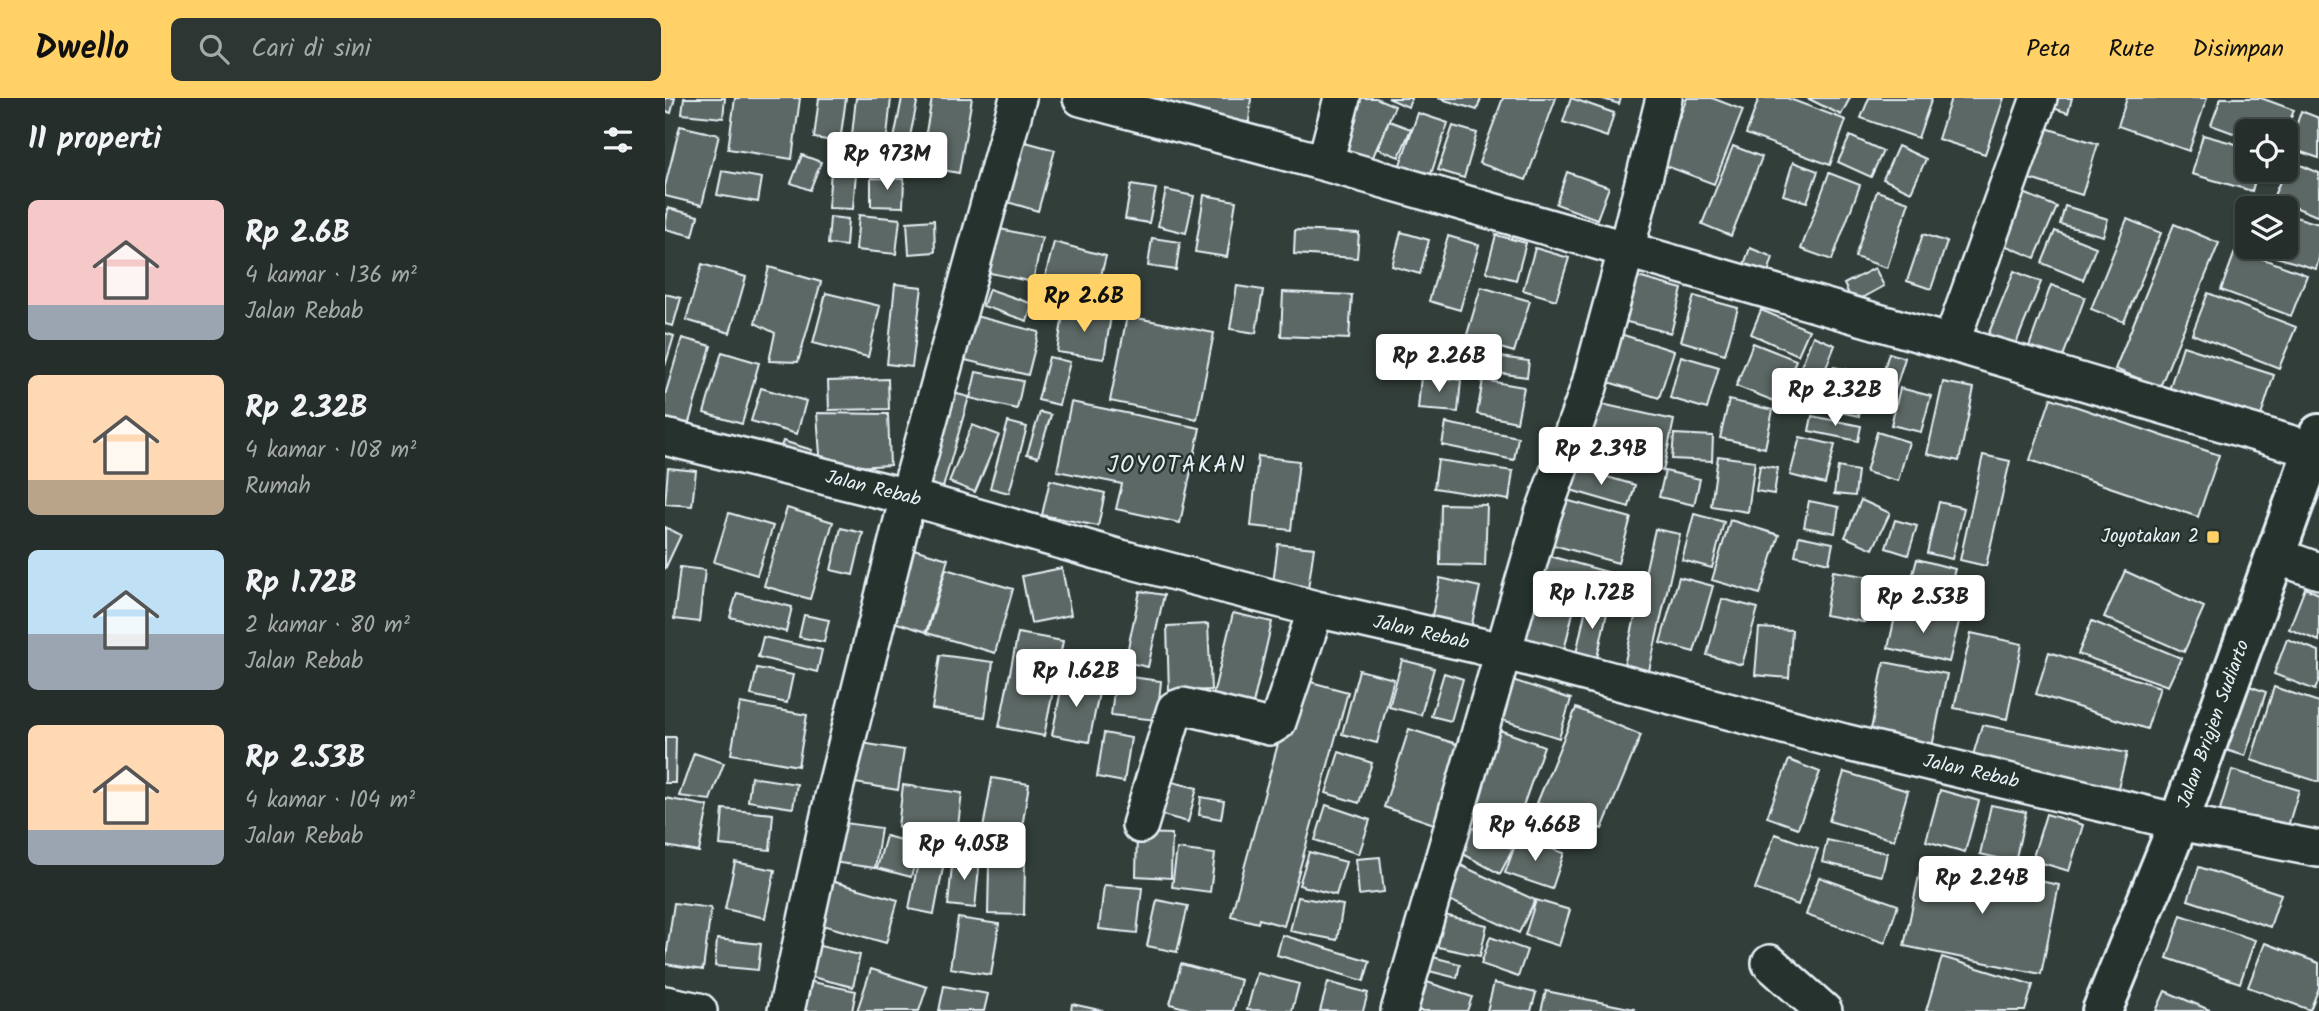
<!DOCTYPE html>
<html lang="id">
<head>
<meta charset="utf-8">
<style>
	:root { --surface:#262e2b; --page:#2e3633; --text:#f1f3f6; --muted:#a4a8a9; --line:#424a47; --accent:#ffd166 }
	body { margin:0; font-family:Kalam,sans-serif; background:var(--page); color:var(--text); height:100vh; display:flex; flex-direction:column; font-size:26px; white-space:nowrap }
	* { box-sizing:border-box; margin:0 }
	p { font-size:23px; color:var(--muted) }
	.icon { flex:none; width:38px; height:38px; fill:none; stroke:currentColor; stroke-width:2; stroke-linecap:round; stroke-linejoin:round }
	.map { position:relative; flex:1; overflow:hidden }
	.panel { display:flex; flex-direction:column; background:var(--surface); width:665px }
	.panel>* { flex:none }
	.buttons { position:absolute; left:1570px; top:21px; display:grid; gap:14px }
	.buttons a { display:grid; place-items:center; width:63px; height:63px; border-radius:10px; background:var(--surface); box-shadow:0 2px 5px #0004,0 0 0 2px var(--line); font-size:35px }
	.price { position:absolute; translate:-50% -60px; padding:0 16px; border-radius:7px; background:#fff; color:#222; font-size:23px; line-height:46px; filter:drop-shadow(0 2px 4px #0008) }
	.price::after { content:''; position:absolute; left:50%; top:42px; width:21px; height:16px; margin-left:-10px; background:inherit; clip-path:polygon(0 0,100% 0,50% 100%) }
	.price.on { background:var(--accent); color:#111 }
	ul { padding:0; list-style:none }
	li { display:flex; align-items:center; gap:21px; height:175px; padding:0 28px }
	li span { display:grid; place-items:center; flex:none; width:196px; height:140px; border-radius:10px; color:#555 }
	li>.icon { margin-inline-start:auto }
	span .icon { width:84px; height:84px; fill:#fffc; stroke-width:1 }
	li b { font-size:30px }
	h2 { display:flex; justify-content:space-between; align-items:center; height:84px; padding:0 28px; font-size:30px }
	header { display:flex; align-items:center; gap:42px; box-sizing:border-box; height:98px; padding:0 35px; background:var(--accent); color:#111 }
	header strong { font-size:33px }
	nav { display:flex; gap:38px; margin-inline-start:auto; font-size:24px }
	.search { width:490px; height:63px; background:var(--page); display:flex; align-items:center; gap:18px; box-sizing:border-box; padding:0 24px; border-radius:10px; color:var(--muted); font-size:26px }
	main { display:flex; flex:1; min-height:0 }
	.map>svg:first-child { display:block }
</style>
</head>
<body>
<header>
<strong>Dwello</strong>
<div class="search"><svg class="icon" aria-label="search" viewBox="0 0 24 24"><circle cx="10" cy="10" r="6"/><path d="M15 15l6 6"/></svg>Cari di sini</div>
<nav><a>Peta</a><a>Rute</a><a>Disimpan</a></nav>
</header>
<main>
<section class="panel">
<h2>11 properti<svg class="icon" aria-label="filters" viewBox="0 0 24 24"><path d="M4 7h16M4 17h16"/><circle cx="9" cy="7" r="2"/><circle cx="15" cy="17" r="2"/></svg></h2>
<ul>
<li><span style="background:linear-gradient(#f6c9c9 75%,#9aa5b1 0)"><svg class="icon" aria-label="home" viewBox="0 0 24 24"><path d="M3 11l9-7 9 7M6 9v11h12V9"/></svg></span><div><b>Rp 2.6B</b><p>4 kamar · 136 m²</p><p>Jalan Rebab</p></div></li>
<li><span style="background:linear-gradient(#ffd9b3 75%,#b9a48a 0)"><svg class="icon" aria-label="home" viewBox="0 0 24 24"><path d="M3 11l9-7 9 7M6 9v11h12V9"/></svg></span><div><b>Rp 2.32B</b><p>4 kamar · 108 m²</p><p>Rumah</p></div></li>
<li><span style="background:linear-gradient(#bfe0f5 60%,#9aa5b1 0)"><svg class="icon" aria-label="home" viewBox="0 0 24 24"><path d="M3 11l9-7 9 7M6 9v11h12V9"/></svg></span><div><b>Rp 1.72B</b><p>2 kamar · 80 m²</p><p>Jalan Rebab</p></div></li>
<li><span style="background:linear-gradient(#ffd9b3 75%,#9aa5b1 0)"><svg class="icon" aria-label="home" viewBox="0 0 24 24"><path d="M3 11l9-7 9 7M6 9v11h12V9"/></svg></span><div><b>Rp 2.53B</b><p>4 kamar · 104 m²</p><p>Jalan Rebab</p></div></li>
</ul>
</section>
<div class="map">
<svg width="1654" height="913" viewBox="0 0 1654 913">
	<rect width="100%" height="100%" fill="#323e39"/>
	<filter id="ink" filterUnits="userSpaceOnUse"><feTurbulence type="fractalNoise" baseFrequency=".0143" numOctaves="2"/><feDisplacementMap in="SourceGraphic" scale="14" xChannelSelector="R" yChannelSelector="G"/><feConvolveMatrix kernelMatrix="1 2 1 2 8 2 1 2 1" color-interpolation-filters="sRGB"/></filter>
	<g filter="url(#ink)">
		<!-- building -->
		<path fill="#5c6865" stroke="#e8f1f8" stroke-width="2" d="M0,0H10L6,15L0,13Z
			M19,0H60L58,20L17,16Z
			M70,0H135L127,61L63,51Z
			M154,0H181L175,44L149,40Z
			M191,0H226L220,58L185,55Z
			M237,0H253L243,48L228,46Z
			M267,0H307L294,75L255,68Z
			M491,0H586L584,24L489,18Z
			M690,0H711L730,8L704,68L668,53Z
			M723,0H747L743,9Z
			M773,0H816L812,12Z
			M838,0H891L861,82L814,65Z
			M906,0L949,15L942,39L898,24Z
			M935,0H956L954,6Z
			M1022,0H1047L1078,12L1049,86L996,66Z
			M1094,0H1122L1181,22L1165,67L1081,36Z
			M1142,0H1185L1176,17Z
			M1204,0H1267L1253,40L1196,20Z
			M1286,0H1339L1320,56L1273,41Z
			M1382,0H1407L1403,15L1379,7Z
			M1462,0H1542L1524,53L1453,28Z
			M1556,0H1596L1629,12L1620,35V33H1582V40L1546,27Z
			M1636,13L1654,20V60L1624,50Z
			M753,15L783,25L762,88L731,78Z
			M724,23L746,31L734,59L713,51Z
			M1368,26L1433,46L1417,97L1352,77Z
			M15,28L54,37L37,107L0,98V88Z
			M788,28L812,35L799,80L773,72Z
			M1538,37L1582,49V72H1593L1587,93L1527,76Z
			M1185,38L1218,53L1206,79L1173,64Z
			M346,40L390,52L373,113L329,100Z
			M1068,48L1097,59L1066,138L1037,126Z
			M1233,48L1261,61L1246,94L1218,81Z
			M137,57L156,64L145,92L126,85Z
			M1624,62L1654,75V119L1608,100Z
			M1128,64L1153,73L1142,104L1118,97Z
			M57,73L97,80L93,104L52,97Z
			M166,73L191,75L188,111L163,110Z
			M902,74L944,89L932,121L891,106Z
			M1164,75L1195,87L1167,162L1136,151Z
			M206,80L239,81L238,109L206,108Z
			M466,87L491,91L484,125L460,121Z
			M501,92L529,98L521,135L493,128Z
			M1212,93L1244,104L1222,170L1190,159Z
			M1354,93L1392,109L1370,160L1332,144Z
			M539,97L571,103L562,159L530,154Z
			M1400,108L1443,121L1438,138L1395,126Z
			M3,110L33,118L28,138L0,131Z
			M1620,116L1654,126V160L1651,171L1588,152L1589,149H1620Z
			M194,117L235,121L231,156L191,152Z
			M165,119L183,121L181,148L163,146Z
			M1462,121L1496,135L1459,224L1426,211Z
			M269,122L270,154L244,156L242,124Z
			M1509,126L1554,145L1495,289L1450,271Z
			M321,128L377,140L368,184L311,172Z
			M630,132L694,135L692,160L629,156Z
			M1390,133L1431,149L1418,182L1377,165Z
			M736,134L764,142L755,176L727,168Z
			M1258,136L1282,144L1266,191L1242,183Z
			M831,137L861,145L851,182L821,174Z
			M783,138L814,147L795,212L764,203Z
			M487,140L515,144L511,172L483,168Z
			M389,144L441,158L432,193L380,179Z
			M870,150L904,160L891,202L858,192Z
			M1085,150L1108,159L1101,181L1077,172Z
			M1571,151L1642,177L1626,218L1556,192Z
			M37,166L81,179L65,235L21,222Z
			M104,169L156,184L133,264L104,263L110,235L90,225Z
			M1210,170L1219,188L1188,205L1179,186Z
			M1349,173L1376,184L1348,253L1321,242Z
			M969,178L1017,191L1006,235L958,223Z
			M230,186L257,189L247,269L222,266Z
			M1386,187L1420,199L1393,272L1360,260Z
			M572,188L598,192L591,235L565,231Z
			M816,189L865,203L849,254L801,240Z
			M324,191L368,206L362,223L318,208Z
			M618,194L687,197L684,241L616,238Z
			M161,195L215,208L203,259L148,245Z
			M1543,195L1631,229L1614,270L1527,236Z
			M0,196L16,200L8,228L0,226Z
			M1029,198L1073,210L1060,256L1016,243Z
			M399,211L446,218L439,261L392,254Z
			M1096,212L1144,232L1133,257L1086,236Z
			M294,214L374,234L363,277L283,258Z
			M462,218L549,235L532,321L445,303Z
			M0,235L9,238L0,268Z
			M952,235L1009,253L994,300L937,282Z
			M1148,238L1170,247L1146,307L1124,299Z
			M17,240L46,248L21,335L0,329V297Z
			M1088,245L1131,262L1114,305L1071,288Z
			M1518,248L1609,277L1595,321L1504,292Z
			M57,254L94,265L77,326L39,315Z
			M1224,255L1240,260L1225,308L1209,303Z
			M828,258L864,263L862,279L825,274Z
			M1016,258L1054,269L1042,311L1005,300Z
			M384,259L405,264L394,307L373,302Z
			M1168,269L1202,275L1194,318L1160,311Z
			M311,274L358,283L352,311L305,300Z
			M756,278L796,282L793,314L753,311Z
			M223,281L224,311L164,312L163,283Z
			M818,282L859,289L852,324L812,316Z
			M1278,284L1309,290L1294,363L1262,356Z
			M96,290L141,303L132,336L86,323Z
			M1235,290L1266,298L1256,334L1226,327Z
			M276,292L304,299L275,400L247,392Z
			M1386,300L1554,357L1533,419L1365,362Z
			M1064,302L1108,312L1100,350L1055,340Z
			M923,303L1009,322L998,373L911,353Z
			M406,304L535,330L515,425L451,411L457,386L392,373Z
			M375,314L386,317L373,359L362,356Z
			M152,315L223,316L225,367L156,371Z
			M1147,318L1196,328L1193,343L1144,333Z
			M343,324L362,329L344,395L325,390Z
			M781,325L853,339L849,362L777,347Z
			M307,327L334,337L310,394L284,384Z
			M1212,334L1244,344L1233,383L1201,374Z
			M1009,336L1048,338L1047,363L1007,361Z
			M1135,339L1170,347L1160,386L1125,377Z
			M118,343L147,352L140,372L111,362Z
			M1318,357L1345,363L1321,468L1295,462Z
			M593,358L634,363L626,432L586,428Z
			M1053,358L1090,363L1083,414L1046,408Z
			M773,362L848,373L844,402L769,390Z
			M1095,367L1113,370L1109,396L1091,393Z
			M908,369L970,387L964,409L902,391Z
			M1173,369L1193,373L1190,398L1169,396Z
			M3,370L31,373L27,408L0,406Z
			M1000,373L1035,381L1029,407L994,399Z
			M385,382L440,395L433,428L377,417Z
			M897,401L966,420L953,465L885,446Z
			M1196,402L1225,415L1208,451L1180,439Z
			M1144,403L1174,409L1170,435L1139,429Z
			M1274,404L1299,410L1287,461L1262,455Z
			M776,406L822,407L820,468L775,467Z
			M122,410L168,424L145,501L99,488Z
			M64,415L108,428L92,477L49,464Z
			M1029,416L1059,424L1047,470L1017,462Z
			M1065,422L1114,437L1095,496L1047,482Z
			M1230,422L1252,428L1243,457L1221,450Z
			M0,429L16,437L0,471Z
			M176,430L198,435L188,477L166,472Z
			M990,431L1015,436L983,577L958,572Z
			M1134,438L1168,445L1164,465L1130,457Z
			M613,446L649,450L643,491L608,486Z
			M238,448L283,461L261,534L216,520Z
			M881,457L971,482L965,502L876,478Z
			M1252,461L1290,471L1280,508L1242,499Z
			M15,469L40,472L34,524L9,521Z
			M397,470L406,517L366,525L357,478Z
			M281,471L348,491L330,555L262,535Z
			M1168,473L1206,479L1199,524L1160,517Z
			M1460,473L1539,509L1519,554L1439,519Z
			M1014,479L1048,488L1029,554L995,545Z
			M775,480L815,489L805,535L765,527Z
			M872,483L913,493L898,557L857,547Z
			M1640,490L1654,496V543L1624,531Z
			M475,493L499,497L483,569L460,564Z
			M72,495L127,509L121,534L65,519Z
			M924,496L945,501L930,569L909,565Z
			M1057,501L1093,510L1077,567L1042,557Z
			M1232,510L1294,524L1284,564L1223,550Z
			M568,515L607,524L588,606L548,597Z
			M139,517L164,522L159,544L134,539Z
			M1427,523L1516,560L1503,588L1413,556Z
			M543,526L546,592L504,594L502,528Z
			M1094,530L1127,532L1124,580L1090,577Z
			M353,535L398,543L379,638L334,629Z
			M1306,535L1357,546L1342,621L1289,610Z
			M98,539L157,552L152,574L93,559Z
			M1622,541L1654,553V582L1650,592L1609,576Z
			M1384,554L1495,589L1482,631L1371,596Z
			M275,557L328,564L320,619L267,611Z
			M737,562L769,570L756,617L724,609Z
			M1219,564L1282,576L1267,649L1205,637Z
			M92,570L128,577L122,605L86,597Z
			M694,572L729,581L712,645L677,636Z
			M779,575L798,581L786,623L766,618Z
			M399,577L436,585L424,644L387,637Z
			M451,577L496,583L492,622L446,617Z
			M835,578L906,601L894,640L822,617Z
			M631,580L683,594L619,828L594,821L593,825L566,818Z
			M1579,586L1601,594L1580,658L1558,651Z
			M1609,589L1654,604V684L1586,662Z
			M75,605L142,617L133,668L66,656Z
			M911,610L976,637L937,731L872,705Z
			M1317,627L1462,655L1451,697L1306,664Z
			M829,630L879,648L849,734L799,716Z
			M744,631L798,648L772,727L719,709Z
			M439,635L466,640L459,684L432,679Z
			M0,639H11L10,685H0Z
			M197,645L239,652L233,692L190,685Z
			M674,654L707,665L694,705L661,695Z
			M29,655L59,665L45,702L14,698Z
			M1124,662L1155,674L1133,730L1102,719Z
			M1567,672L1634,692L1620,738L1553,718Z
			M1179,674L1243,693L1229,742L1164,723Z
			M86,679L132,686L128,710L83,703Z
			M327,680L364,686L354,748L316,742Z
			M495,681L532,690L523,724L486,714Z
			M238,687L297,695L292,736L233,729Z
			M1275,692L1314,703L1300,754L1261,743Z
			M536,699L559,703L556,721L534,717Z
			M0,700L43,708L34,754L0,748Z
			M661,707L705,722L694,756L650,742Z
			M1326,707L1361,714L1350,764L1315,756Z
			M58,711L108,716L105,752L55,747Z
			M1381,716L1418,727L1404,773L1367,762Z
			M173,724L216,730L210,770L167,764Z
			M802,727L848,751L835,776L789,751Z
			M472,735L507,736L506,780L471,778Z
			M1110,736L1153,751L1133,807L1090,791Z
			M221,738L255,747L246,779L212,770Z
			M853,739L899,755L887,791L840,775Z
			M1162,742L1222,755L1217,778L1157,764Z
			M256,749L281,754L269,816L244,811Z
			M512,751L550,756L545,794L507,789Z
			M644,754L681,764L671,797L634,787Z
			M288,758L315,760L310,810L283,807Z
			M715,759L719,794L694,797L691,761Z
			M1258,759L1394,787L1376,876L1239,848Z
			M70,764L110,772L100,820L60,811Z
			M791,765L870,802L854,835L776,798Z
			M324,766H360L359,817L323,816Z
			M1534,769L1616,796L1605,829L1523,802Z
			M1154,779L1233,807L1220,845L1141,817Z
			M166,783L233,802L221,845L154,826Z
			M439,787L477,790L472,835L434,831Z
			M633,799L678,807L672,842L625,833Z
			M492,802L523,808L512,854L482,848Z
			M871,802L905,812L894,848L860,837Z
			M9,805L46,810L38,872L0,866Z
			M766,814L822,827L815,858L759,846Z
			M1516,817L1590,842L1575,885L1502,860Z
			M293,820L334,826L326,877L285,870Z
			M617,837L705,863L699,883L612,857Z
			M825,839L862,852L853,879L816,866Z
			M52,841L96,846L93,872L50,868Z
			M1600,845L1654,865V890L1645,912L1583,889Z
			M146,846L195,857L188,889L139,877Z
			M760,857L795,866L792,880L756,871Z
			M1277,859L1368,887L1360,913H1261Z
			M516,866L576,882L568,913H531L505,906Z
			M206,871L262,889L254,913H192Z
			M592,875L634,886L627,913L582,912Z
			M133,881L191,893L187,913H127Z
			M663,884L703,895L698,913H655Z
			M762,884L807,899L802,913H752Z
			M829,885L871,895L866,913H822Z
			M279,888L323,896L319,913H274Z
			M881,893L969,911L968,913H876Z
			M1500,893L1547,913H1491Z
			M407,906L439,913H406Z"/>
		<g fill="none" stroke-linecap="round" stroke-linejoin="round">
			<!-- street casing -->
			<g stroke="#e8f1f8" stroke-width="40">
				<path id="street" d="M416,0L660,65L1286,245L1648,352
					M660,65L677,0
					M1286,245L1374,0
					M0,339L243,399L456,460L651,511L837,553L1179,644L1514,724L1654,751
					M1609,457L1654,473
					M475,727L510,611L518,608L605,629L613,624L651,511
					M1105,865L1159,913
					M0,906L34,913
					M121,913L168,699L243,399L353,0
					M734,913L878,416L924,289L961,153L999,0"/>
			</g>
			<!-- primary casing -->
			<g stroke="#e8f1f8" stroke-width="44">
				<path id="primary" d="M1437,913L1514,724L1654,336"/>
			</g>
			<!-- street -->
			<use href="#street" stroke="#26332d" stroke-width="35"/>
			<!-- primary -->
			<use href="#primary" stroke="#26332d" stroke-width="38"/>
		</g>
	</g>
	<!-- markers -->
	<rect fill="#ffd166" stroke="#26332d" stroke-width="2.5" x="1541" y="432" width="14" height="14" rx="3.5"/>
	<g text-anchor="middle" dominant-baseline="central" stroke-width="5" stroke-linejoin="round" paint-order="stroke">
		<!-- street labels -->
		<g font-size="19" fill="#e8f1f8" stroke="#26332d">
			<text transform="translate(208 391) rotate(14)">Jalan Rebab</text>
			<text transform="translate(756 535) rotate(13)">Jalan Rebab</text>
			<text transform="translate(1549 626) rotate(-70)">Jalan Brigjen Sudiarto</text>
			<text transform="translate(1306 674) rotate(13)">Jalan Rebab</text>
		</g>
		<!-- poi labels -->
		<g font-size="19" fill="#e8f1f8" stroke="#26332d" text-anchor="end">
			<text x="1534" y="439">Joyotakan 2</text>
		</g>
		<!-- quarter labels -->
		<g font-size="23" letter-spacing="2" fill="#e8f1f8" stroke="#26332d">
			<text x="512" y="368">JOYOTAKAN</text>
		</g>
	</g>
</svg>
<div class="buttons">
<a><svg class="icon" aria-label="locate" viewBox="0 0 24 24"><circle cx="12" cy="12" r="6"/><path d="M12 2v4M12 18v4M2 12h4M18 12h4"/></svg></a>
<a><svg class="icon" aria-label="layers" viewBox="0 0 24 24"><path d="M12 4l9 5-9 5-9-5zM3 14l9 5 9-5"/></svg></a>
</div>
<b class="price" style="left:222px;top:94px">Rp 973M</b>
<b class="price on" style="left:419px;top:236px">Rp 2.6B</b>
<b class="price" style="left:774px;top:296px">Rp 2.26B</b>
<b class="price" style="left:1170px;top:330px">Rp 2.32B</b>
<b class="price" style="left:936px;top:389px">Rp 2.39B</b>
<b class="price" style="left:927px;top:533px">Rp 1.72B</b>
<b class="price" style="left:1258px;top:537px">Rp 2.53B</b>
<b class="price" style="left:411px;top:611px">Rp 1.62B</b>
<b class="price" style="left:870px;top:765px">Rp 4.66B</b>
<b class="price" style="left:299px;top:784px">Rp 4.05B</b>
<b class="price" style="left:1317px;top:818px">Rp 2.24B</b>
</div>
</main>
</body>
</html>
